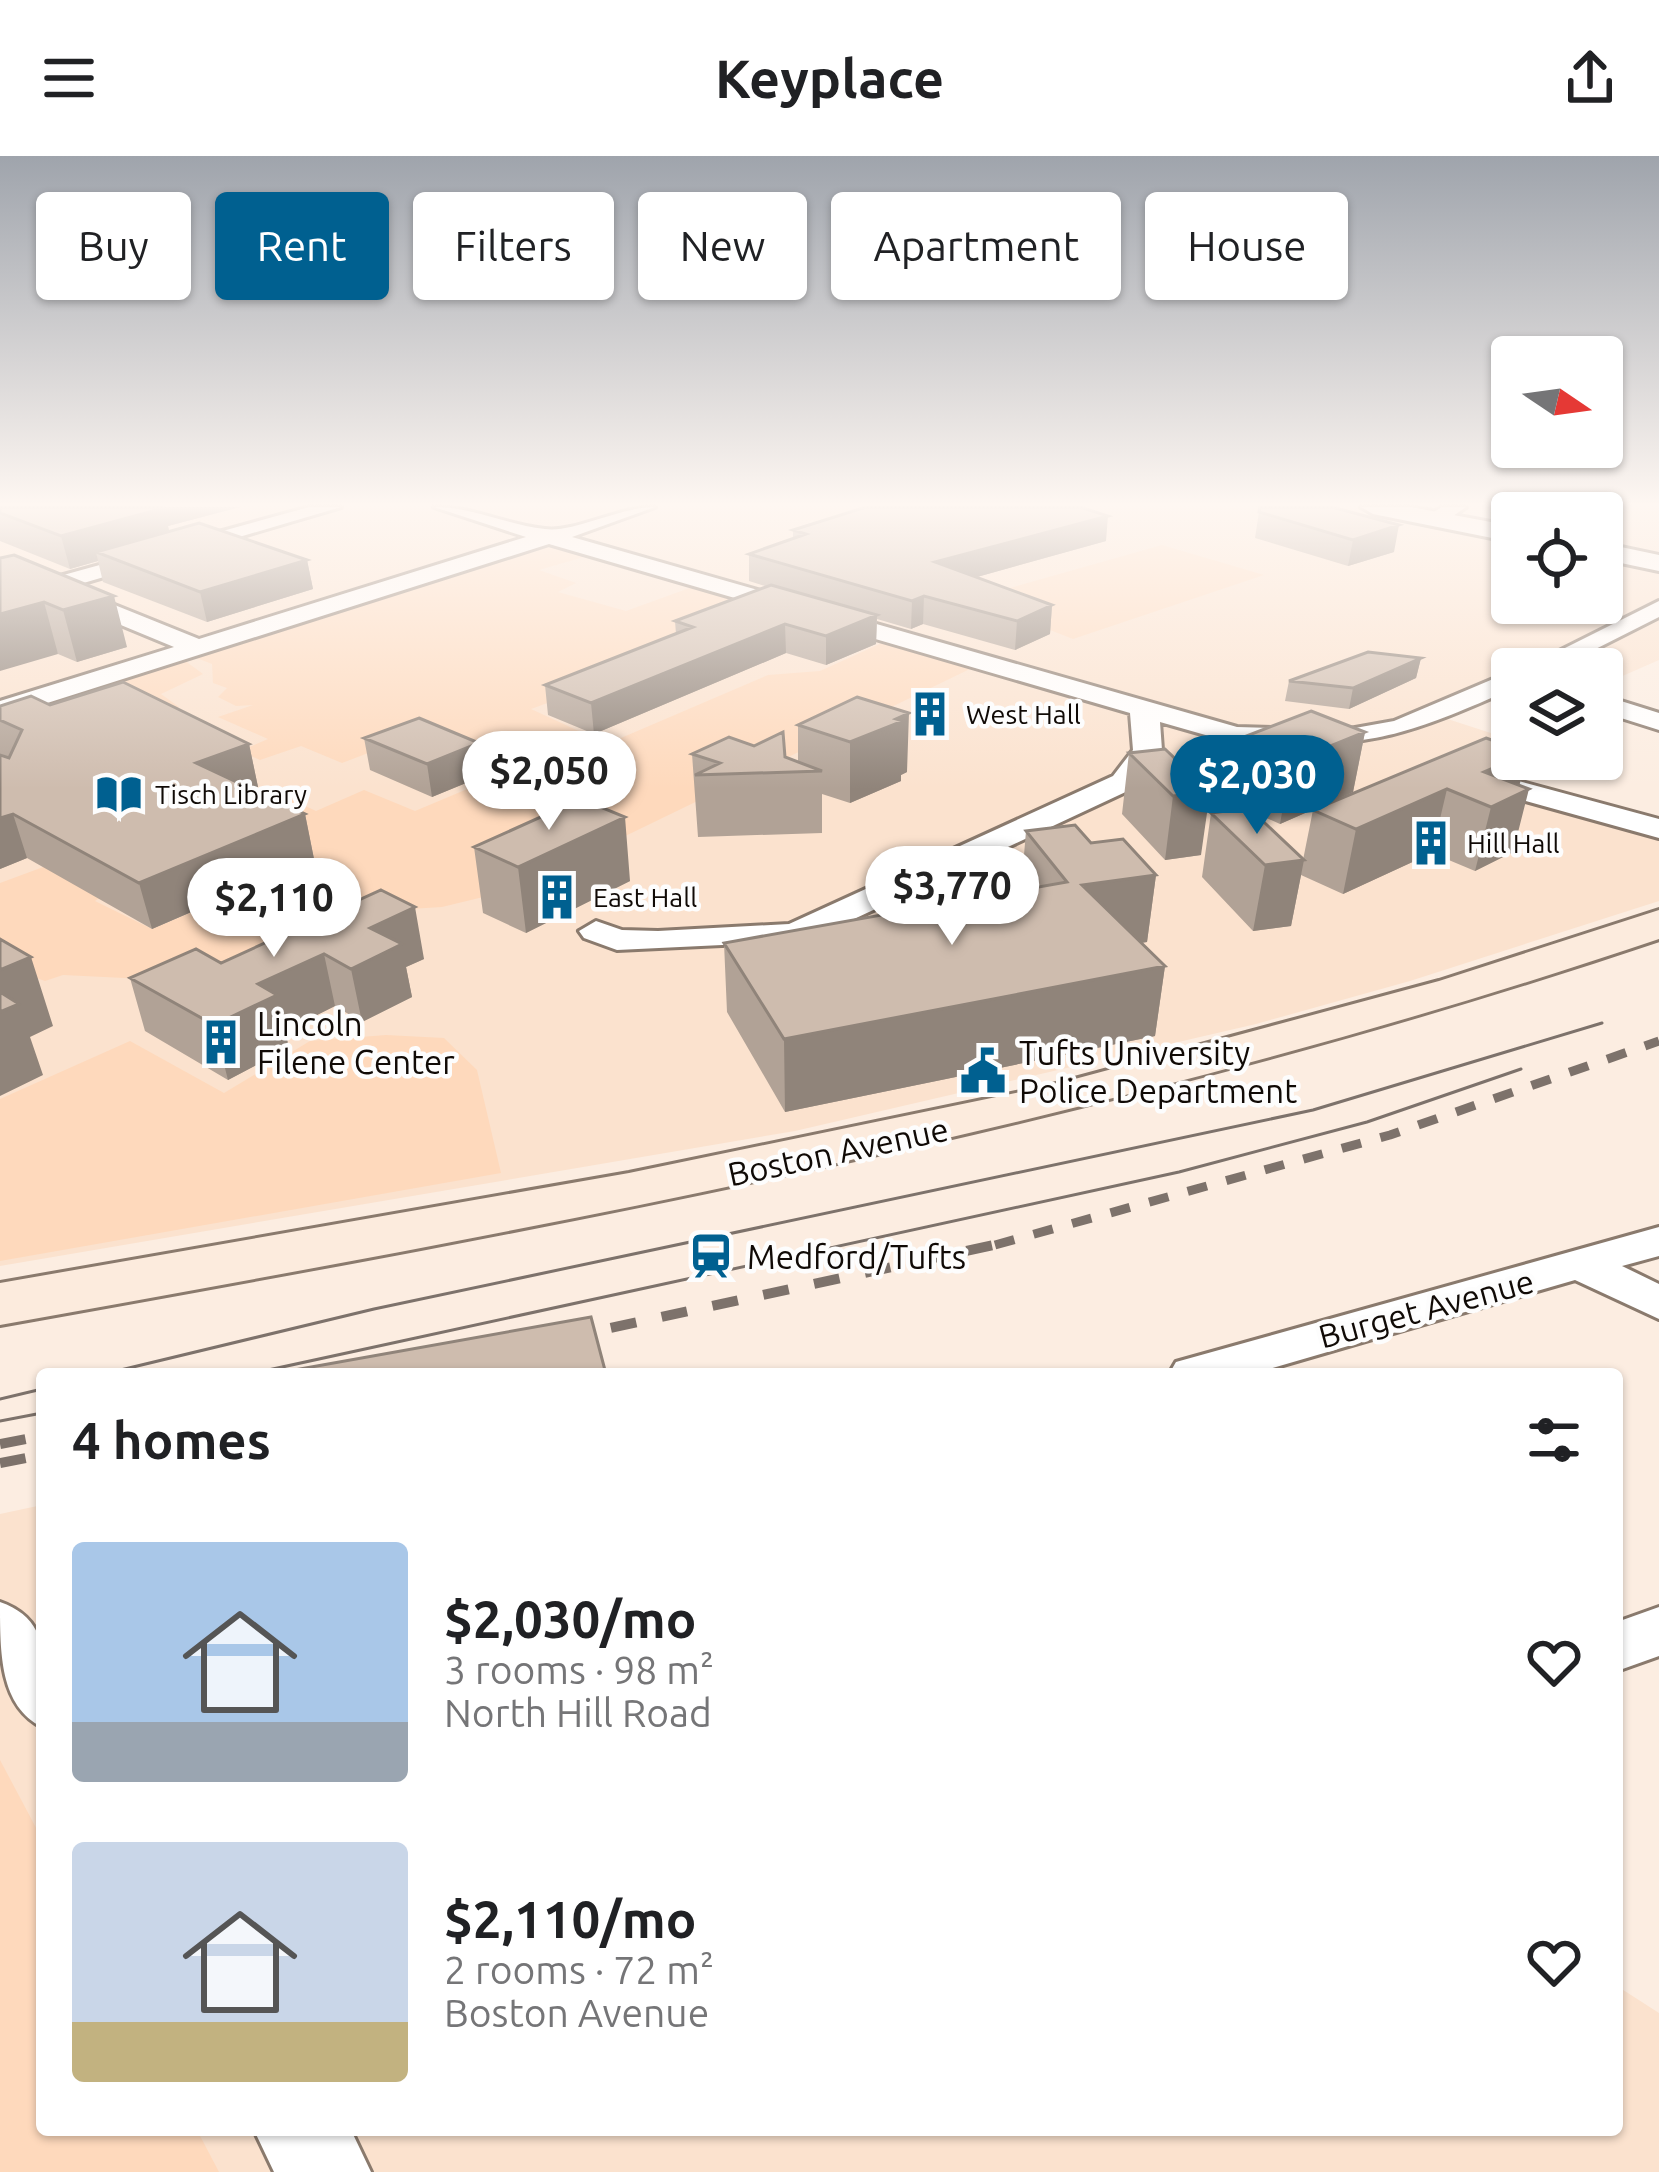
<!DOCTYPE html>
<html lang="en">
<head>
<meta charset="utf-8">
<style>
	:root { --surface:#fff; --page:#f2f2f2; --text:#202124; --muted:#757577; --accent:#006090 }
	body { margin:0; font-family:Ubuntu,sans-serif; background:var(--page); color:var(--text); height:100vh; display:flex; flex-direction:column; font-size:45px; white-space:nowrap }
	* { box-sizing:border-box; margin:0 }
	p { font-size:39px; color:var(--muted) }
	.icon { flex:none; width:66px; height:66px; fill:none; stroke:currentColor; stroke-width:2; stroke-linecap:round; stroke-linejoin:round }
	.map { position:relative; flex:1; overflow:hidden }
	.side { position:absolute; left:36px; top:1212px; width:1587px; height:768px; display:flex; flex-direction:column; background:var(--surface); border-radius:12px; box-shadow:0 3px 9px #0004 }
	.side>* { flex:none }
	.banner { position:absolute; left:36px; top:36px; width:1587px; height:108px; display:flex; gap:24px }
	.needle { width:78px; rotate:103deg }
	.buttons { position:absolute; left:1491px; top:180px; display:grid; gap:24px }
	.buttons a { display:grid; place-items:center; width:132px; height:132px; border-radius:12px; background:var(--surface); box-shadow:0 3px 9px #0004; font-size:60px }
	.price { position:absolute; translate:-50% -102px; padding:0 27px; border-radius:42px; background:#fff; color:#222; font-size:39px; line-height:78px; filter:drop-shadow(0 3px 6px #0008) }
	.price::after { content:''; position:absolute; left:50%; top:72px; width:36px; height:27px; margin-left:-18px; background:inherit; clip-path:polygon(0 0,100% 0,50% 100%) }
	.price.on { background:var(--accent); color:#fff }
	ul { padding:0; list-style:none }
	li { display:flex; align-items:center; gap:36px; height:300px; padding:0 36px }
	li span { display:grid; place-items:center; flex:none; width:336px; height:240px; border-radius:12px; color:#555 }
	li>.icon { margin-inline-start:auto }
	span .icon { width:144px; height:144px; fill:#fffc; stroke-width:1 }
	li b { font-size:51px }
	h2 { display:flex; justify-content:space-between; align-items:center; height:144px; padding:0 36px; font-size:51px }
	.tag { padding:0 42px; border-radius:12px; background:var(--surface); box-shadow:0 3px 9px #0004; font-size:42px; line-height:108px }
	.tag.on { background:var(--accent); color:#fff }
	header { display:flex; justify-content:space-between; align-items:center; height:156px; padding:0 36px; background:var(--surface); font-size:54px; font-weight:700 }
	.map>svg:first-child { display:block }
</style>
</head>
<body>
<header><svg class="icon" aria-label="menu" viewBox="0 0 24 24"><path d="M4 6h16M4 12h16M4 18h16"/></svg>Keyplace<svg class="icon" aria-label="share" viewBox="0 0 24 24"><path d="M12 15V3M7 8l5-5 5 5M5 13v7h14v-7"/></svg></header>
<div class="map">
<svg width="1659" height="2016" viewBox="0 0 1659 2016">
	<rect width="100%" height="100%" fill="#fcede1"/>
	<!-- built -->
	<path fill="#fbe2ce" d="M0,351H1431L1416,361L1512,383V447H1602V365L1621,351H1659V504L1602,529V513L1516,512L1423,555L1503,581L1459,609L1659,677V745L1410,825L1256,868L795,975L0,1110Z
		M42,1349V1974H1617V1830L1659,1857V2016H0V1358Z"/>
	<!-- green -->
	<path fill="#fed9bc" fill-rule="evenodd" d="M547,388L587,400L539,414L576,427L558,436L626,455L695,430L758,447L638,514L531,553L607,588L768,519L820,515L884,486L974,511L516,733L442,751L377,755L247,804L145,823L63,819L45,825L0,809V727L219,646L240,658L286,641L316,655L364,634L415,655L496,621L405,583L342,607L301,590L260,604L240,595L268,583L218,561L253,549L236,550L218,541L227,532L213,527L212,508L194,501ZM98,743L204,750V751L152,773L95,745Z
		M1162,389L1264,419L1073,483L971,443Z
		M184,504L203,518L161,538L179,551L62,591L0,563Z
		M386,879L444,882L477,914L501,1017L0,1105V943L130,885L224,937L310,885Z
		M0,1604L42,1683V1974H197L219,2016H0Z"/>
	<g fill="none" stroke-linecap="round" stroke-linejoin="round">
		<!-- minor casing -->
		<g stroke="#8a7a6d" stroke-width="6">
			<path id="minor" d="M309,351H341L70,431L199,483L526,381L434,351C474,351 506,369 545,373C574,377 619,351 655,351L572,381L1237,571L1344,574L1394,565L1512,515V533C1409,578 1376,591 1262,588L1228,616L1132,633L807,785L617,794L584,782L579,775L596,765L622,774L658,775L789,768L1113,620L1133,594L1130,557L549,388L0,562V545L174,491L46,438L0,451V437L26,430L0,419V404L49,423ZM1160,566L1230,586L1209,603L1152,613L1162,594Z
				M1442,351H1466L1443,367H1429V359Z
				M1659,445V461L1556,513H1523Z
				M1602,539L1659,557V574L1602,556Z
				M1474,613L1659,663V682L1464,628L1459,622Z
				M1659,1071V1100L1622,1110L1659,1128V1163L1575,1124L1252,1218H1169L1176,1206Z
				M1659,1451V1500L1617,1515V1466Z"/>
		</g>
		<!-- tertiary casing -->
		<g stroke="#8a7a6d" stroke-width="6">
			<path id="tertiary" d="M1361,351H1411L1512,370V386L1373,358Z
				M1602,387L1659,399V415L1602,403Z
				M0,1446C58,1466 42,1519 42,1571C0,1550 0,1498 0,1446Z
				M254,1974H351L371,2016H274Z"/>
		</g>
		<!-- secondary casing -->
		<g stroke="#8a7a6d" stroke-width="6">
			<path id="secondary" d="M1659,754V783C1114,967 564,1068 0,1169V1127L629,1017L1045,931L1439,825Z"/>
		</g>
		<!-- minor -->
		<use href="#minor" fill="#fff" fill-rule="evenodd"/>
		<!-- tertiary -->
		<use href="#tertiary" fill="#fff" fill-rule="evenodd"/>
		<!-- secondary -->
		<use href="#secondary" fill="#fcebdd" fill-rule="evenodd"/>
		<!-- tram -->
		<path stroke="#7d726b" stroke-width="3" d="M104,1218L374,1153L1313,954L1602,867
			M250,1218L1179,1016L1367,966L1521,913
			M0,1243L42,1233
			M0,1265L42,1257"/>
		<!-- rail-far1 -->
		<path stroke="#7d726b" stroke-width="9" stroke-dasharray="20 20" stroke-linecap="butt" d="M995,1089L1390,979L1659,885"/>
		<!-- rail -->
		<path stroke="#7d726b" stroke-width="10" stroke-dasharray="26 26" stroke-linecap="butt" d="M560,1183L1007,1086
			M0,1288L42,1280
			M0,1307L42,1299"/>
	</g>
	<!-- wall -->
	<path fill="#b1a296" d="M0,351H240L168,370L169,376L307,404L313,433L207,466L103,426L98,405L70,413L0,385Z
		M1259,356L1394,396L1348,410L1255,382Z
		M793,374L1106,385L977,421L1052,449L1050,478L1015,494L923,468L911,473L877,463L876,488L826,509L786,497L594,578L548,559L545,529L676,478L675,465L768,431L749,425V398L793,383Z
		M0,402L127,491L77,506L58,498Z
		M1421,502L1416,522L1349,553L1285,545L1289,525Z
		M857,541L907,616L901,619V625L850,647L822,638V677L698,681L692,598L785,601L798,606V569Z
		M50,549L249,588L258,631L251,633L305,658L314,703L152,773L27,702L0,713V550Z
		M1365,576L1353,636L1280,668L1253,656L1303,704L1313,654L1486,582L1520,629L1513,696L1475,715L1432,697L1343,738L1301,719L1291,770L1253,775L1202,721L1211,657L1245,653L1226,645L1236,584Z
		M364,582L479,587L483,620L432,641L370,614Z
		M1165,593L1201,699L1165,704L1122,658L1129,597Z
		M1026,675L1156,719L1147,786L1141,787L1165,810L1155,880L785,956L727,856L724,787L1021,735Z
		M474,691L630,725L526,777L483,757Z
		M381,734L424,803L406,811L412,841L362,866L335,850L285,875L289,892L228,924L145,875L130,822L221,807Z"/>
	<!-- shaded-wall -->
	<path fill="#90847a" d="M143,351H240L168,370L171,384L96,396L98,405L70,413L61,380Z
		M1108,360L1106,385L934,433L935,406Z
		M1399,369L1394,396L1348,410L1353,384Z
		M307,404L313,433L207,466L200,436Z
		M114,440L127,491L77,506L63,454Z
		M924,440L923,468L911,473L912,445Z
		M44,446L58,498L0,515V458Z
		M1052,449L1050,478L1015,494L1017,465Z
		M877,459L876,488L826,509V480Z
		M785,468L786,497L594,578L591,547Z
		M1421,502L1416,522L1349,553L1353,532Z
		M909,557L907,616L901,619V625L850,647V586Z
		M1365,576L1353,636L1280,668L1291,606Z
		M479,587L483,620L432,641L427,608Z
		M249,588L258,631L206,650L196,607Z
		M1514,603H1526L1517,639L1529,633L1513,696L1475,715L1491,651L1484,616Z
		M1447,633L1432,697L1343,738L1356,673Z
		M1210,636L1201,699L1165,704L1173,640Z
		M13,658L27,702L0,713V662Z
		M305,658L314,703L152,773L139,727Z
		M625,661L630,725L526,777L518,711Z
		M1304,704L1291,770L1253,775L1265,709Z
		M1156,719L1147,786L1076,796L1082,729Z
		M415,751L424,803L406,811L412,841L362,866L351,813L370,772Z
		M324,798L335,850L285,875L289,892L228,924L214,869L258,828Z
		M31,801L53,870L30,881L43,919L0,940V814Z
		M1165,810L1155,880L785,956L784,883Z"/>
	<!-- building -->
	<path fill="#cebcae" stroke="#90847a" stroke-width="3" d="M0,351H160L164,352L61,380L0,357Z
		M866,351H1080L1108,360L935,406L1052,449L1017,465L924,440L912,445L749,398L806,378L793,374Z
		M1260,351H1332L1399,369L1353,384L1259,356Z
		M199,367L307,404L200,436L96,396Z
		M14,399L114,440L63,454L44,446L0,458V402Z
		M771,429L877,459L826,480L785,468L591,547L545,529L693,471L675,465Z
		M1368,496L1421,502L1353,532L1289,525Z
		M123,526L249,588L196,607L305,658L139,727L13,658L0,662V599L9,602L22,574L0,564V550L31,540L50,549Z
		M857,541L909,557L896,563L903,565L850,586L798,569Z
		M1311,555L1365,576L1291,606L1236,584Z
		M419,562L479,587L427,608L364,582Z
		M783,576L785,601L822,615L695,619L720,607L692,598L729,581L754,590Z
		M1486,582L1512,591V603H1514L1484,616L1529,633L1491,651L1447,633L1356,673L1313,654Z
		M1165,593L1210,636L1173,640L1129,597Z
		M581,643L625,661L518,711L474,691Z
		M1249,652L1304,704L1265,709L1211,657Z
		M1075,669L1091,687L1123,683L1156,719L1082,729L1165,810L784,883L724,787L1067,726L1026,675Z
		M381,734L415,751L370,772L402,788L351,813L324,798L258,828L277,839L214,869L130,822L196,793L221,807Z
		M0,783L31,801L0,814Z
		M0,836L19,848L0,856Z
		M591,1161L606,1218H272Z"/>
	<!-- sky -->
	<linearGradient id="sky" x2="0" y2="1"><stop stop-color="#9fa4ac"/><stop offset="0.55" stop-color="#fef7f2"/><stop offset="1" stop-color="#fef7f2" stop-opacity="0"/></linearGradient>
	<rect width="1659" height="633" fill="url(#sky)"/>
	<!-- icons -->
	<defs>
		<g id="building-bare" transform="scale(3.6)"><path d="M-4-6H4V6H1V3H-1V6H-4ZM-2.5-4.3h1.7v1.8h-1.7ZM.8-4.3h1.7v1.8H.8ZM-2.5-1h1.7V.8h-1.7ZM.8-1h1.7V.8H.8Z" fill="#006090" stroke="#fdfdfd" stroke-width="2.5" paint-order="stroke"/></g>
		<g id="library-bare" transform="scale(3.6)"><path d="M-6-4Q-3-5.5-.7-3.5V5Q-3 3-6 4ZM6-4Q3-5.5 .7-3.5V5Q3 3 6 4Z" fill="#006090" stroke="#fdfdfd" stroke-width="2.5" paint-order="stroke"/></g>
		<g id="civic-bare" transform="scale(3.6)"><path d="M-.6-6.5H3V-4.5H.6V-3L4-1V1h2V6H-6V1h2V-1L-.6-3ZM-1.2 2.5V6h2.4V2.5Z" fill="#006090" stroke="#fdfdfd" stroke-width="2.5" paint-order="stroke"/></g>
		<g id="station-bare" transform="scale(3.6)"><path d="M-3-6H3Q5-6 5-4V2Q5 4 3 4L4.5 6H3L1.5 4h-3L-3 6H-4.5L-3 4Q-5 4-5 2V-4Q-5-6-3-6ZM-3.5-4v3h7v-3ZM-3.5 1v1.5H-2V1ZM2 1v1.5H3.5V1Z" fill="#006090" stroke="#fdfdfd" stroke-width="2.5" paint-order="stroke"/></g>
	</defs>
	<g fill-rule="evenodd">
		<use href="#building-bare" x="930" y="558"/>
		<use href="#library-bare" x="119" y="638"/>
		<use href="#building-bare" x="1431" y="687"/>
		<use href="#building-bare" x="557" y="741"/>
		<use href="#building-bare" x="221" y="886"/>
		<use href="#civic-bare" x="983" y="915"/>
		<use href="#station-bare" x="711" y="1100"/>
	</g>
	<g text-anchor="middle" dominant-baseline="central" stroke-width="9" stroke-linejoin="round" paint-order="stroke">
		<!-- far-poi labels -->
		<g font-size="27" fill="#100a06" stroke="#fdfdfd" text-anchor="start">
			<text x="966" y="558">West Hall</text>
			<text x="155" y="638">Tisch Library</text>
			<text x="1467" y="687">Hill Hall</text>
			<text x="593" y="741">East Hall</text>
		</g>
		<!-- poi labels -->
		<g font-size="33" fill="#100a06" stroke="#fdfdfd" text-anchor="start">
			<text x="257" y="867">Lincoln<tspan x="257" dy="38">Filene Center</tspan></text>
			<text x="1019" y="896">Tufts University<tspan x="1019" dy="38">Police Department</tspan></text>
			<text x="747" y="1100">Medford/Tufts</text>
		</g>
		<!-- street labels -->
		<g font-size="33" fill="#100a06" stroke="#fdfdfd">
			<text transform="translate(838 995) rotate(-12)">Boston Avenue</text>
			<text transform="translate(1426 1152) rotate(-15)">Burget Avenue</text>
		</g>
	</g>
</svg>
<div class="buttons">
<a><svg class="needle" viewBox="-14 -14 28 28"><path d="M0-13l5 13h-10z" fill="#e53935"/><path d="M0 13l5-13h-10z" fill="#757577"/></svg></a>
<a><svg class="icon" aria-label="locate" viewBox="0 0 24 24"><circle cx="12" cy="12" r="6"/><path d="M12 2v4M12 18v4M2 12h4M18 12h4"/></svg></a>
<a><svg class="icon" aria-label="layers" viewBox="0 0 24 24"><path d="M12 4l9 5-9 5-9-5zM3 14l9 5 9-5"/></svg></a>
</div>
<b class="price" style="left:549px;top:677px">$2,050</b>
<b class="price on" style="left:1257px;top:681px">$2,030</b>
<b class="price" style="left:952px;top:792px">$3,770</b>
<b class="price" style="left:274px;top:804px">$2,110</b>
<div class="banner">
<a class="tag">Buy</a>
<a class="tag on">Rent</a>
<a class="tag">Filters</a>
<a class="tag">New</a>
<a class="tag">Apartment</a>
<a class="tag">House</a>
</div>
<section class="side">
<h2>4 homes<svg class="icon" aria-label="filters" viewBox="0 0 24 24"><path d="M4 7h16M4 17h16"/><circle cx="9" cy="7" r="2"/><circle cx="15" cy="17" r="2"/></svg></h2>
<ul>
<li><span style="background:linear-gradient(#a9c7e8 75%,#9aa5b1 0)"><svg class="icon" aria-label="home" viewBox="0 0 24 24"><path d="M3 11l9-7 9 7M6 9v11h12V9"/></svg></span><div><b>$2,030/mo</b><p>3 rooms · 98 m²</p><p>North Hill Road</p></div><svg class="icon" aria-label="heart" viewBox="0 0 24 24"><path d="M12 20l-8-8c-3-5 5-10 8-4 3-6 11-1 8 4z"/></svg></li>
<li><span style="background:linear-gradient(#c9d6e8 75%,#c2b280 0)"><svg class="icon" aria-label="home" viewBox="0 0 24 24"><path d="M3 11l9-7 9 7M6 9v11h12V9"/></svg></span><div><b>$2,110/mo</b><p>2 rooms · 72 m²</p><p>Boston Avenue</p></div><svg class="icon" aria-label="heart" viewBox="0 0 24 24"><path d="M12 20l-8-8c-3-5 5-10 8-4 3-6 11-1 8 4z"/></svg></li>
</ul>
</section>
</div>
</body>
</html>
